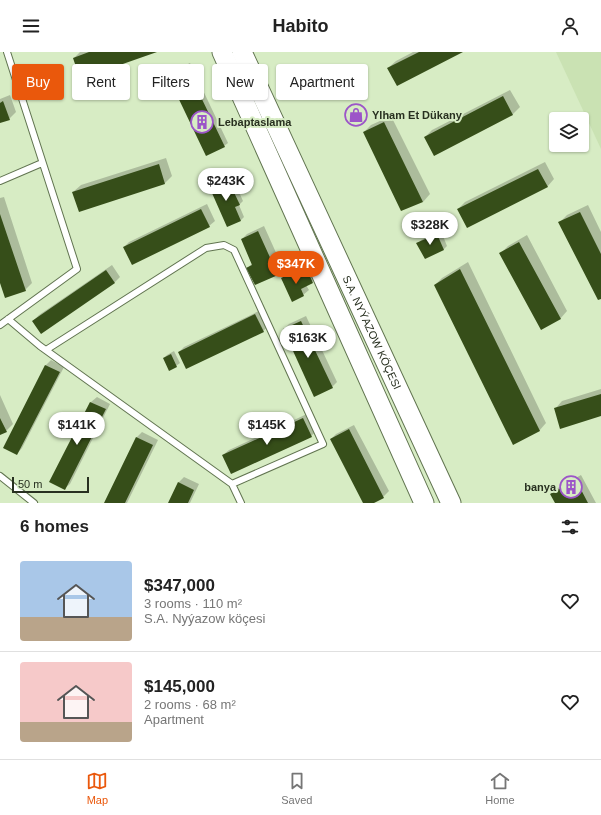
<!DOCTYPE html>
<html lang="en">
<head>
<meta charset="utf-8">
<style>
	:root { --surface:#fff; --page:#f2f2f2; --text:#222; --muted:#767676; --line:#e0e0e0; --accent:#ea580c }
	body { margin:0; font-family:Helvetica,sans-serif; background:var(--page); color:var(--text); height:100vh; display:flex; flex-direction:column; font-size:15px; white-space:nowrap }
	* { box-sizing:border-box; margin:0 }
	p { font-size:13px; color:var(--muted) }
	.icon { flex:none; width:22px; height:22px; fill:none; stroke:currentColor; stroke-width:2; stroke-linecap:round; stroke-linejoin:round }
	.map { position:relative; height:451px; overflow:hidden }
	.drawer { display:flex; flex-direction:column; background:var(--surface); flex:1 }
	.drawer>* { flex:none }
	.top-card { position:absolute; left:12px; top:12px; width:400px; height:36px; display:flex; gap:8px }
	.fabs { position:absolute; left:549px; top:60px; display:grid; gap:8px }
	.fabs a { display:grid; place-items:center; width:40px; height:40px; border-radius:4px; background:var(--surface); box-shadow:0 1px 3px #0004; font-size:20px }
	.scale { position:absolute; left:12px; bottom:10px; width:77px; box-sizing:border-box; padding-left:4px; border:2px solid #283020; border-top:0; font-size:11px; line-height:14px; white-space:nowrap; color:#283020; -webkit-text-stroke:3px #d7ecc4; paint-order:stroke }
	.price { position:absolute; translate:-50% -34px; padding:0 9px; border-radius:14px; background:#fff; color:#222; font-size:13px; line-height:26px; filter:drop-shadow(0 1px 2px #0008) }
	.price::after { content:''; position:absolute; left:50%; top:24px; width:12px; height:9px; margin-left:-6px; background:inherit; clip-path:polygon(0 0,100% 0,50% 100%) }
	.price.current { background:var(--accent); color:#fff }
	ul { padding:0; list-style:none }
	li { display:flex; align-items:center; gap:12px; height:100px; padding:0 20px }
	li+li { border-top:1px solid var(--line) }
	li span { display:grid; place-items:center; flex:none; width:112px; height:80px; border-radius:4px; color:#555 }
	li>.icon { margin-inline-start:auto }
	span .icon { width:48px; height:48px; fill:#fffc; stroke-width:1 }
	li b { font-size:17px }
	h2 { display:flex; justify-content:space-between; align-items:center; height:48px; padding:0 20px; font-size:17px }
	.chip { padding:0 14px; border-radius:4px; background:var(--surface); box-shadow:0 1px 3px #0004; font-size:14px; line-height:36px }
	.chip.current { background:var(--accent); color:#fff }
	header { display:flex; justify-content:space-between; align-items:center; height:52px; padding:0 20px; background:var(--surface); font-size:18px; font-weight:600 }
	.tab-bar { display:flex; justify-content:space-around; align-items:center; height:56px; border-top:1px solid var(--line); background:var(--surface); font-size:11px; color:var(--muted) }
	.tab-bar a { display:grid; justify-items:center; gap:2px }
	.tab-bar .current { color:var(--accent) }
	.map>svg:first-child { display:block }
</style>
</head>
<body>
<header><svg class="icon" aria-label="menu" viewBox="0 0 24 24"><path d="M4 6h16M4 12h16M4 18h16"/></svg>Habito<svg class="icon" aria-label="person" viewBox="0 0 24 24"><circle cx="12" cy="8" r="4"/><path d="M4 21q1-7 8-7t8 7"/></svg></header>
<div class="map">
<svg width="601" height="451" viewBox="0 0 601 451">
	<rect width="100%" height="100%" fill="#d7ecc4"/>
	<!-- built -->
	<path fill="#cae2b3" d="M556,0H601V97Z"/>
	<!-- shadow -->
	<path fill="#0003" d="M80,0H155L74,6Z
		M413,0H461L388,16L396,9Z
		M190,11L228,91L224,94L175,36L152,31L155,28Z
		M510,38L520,55L512,63L425,85L432,78Z
		M10,43L16,60L9,67L0,70V47Z
		M391,64L430,142L423,150L364,80L371,73Z
		M166,106L172,124L165,131L73,140L81,133Z
		M545,110L554,127L547,135L458,157L465,150Z
		M224,123L228,132L234,129L243,149L239,153L244,165L241,168L228,174L209,132L212,129Z
		M4,145L32,231L25,238L0,228V146Z
		M207,152L215,169L209,174L124,195L129,190Z
		M588,153L601,180V246L560,170L567,163Z
		M264,174L283,216L278,222L255,232L247,216L253,211L242,187L247,182Z
		M441,179L447,194L444,197L425,206L418,192L421,188Z
		M527,183L567,259L560,267L501,201L508,194Z
		M468,210L546,371L539,379L435,233L442,226Z
		M112,213L120,225L115,230L33,269L39,263Z
		M300,215L302,220L313,215L318,225L312,230L306,233L309,238L303,243L283,226L288,221Z
		M261,258L269,274L263,279L179,300L184,295Z
		M306,264L337,330L332,335L284,277L289,272Z
		M174,299L180,311L176,314L164,306L167,303Z
		M51,308L64,315L22,396L17,402L46,313Z
		M601,337V363L555,357L562,349Z
		M0,343L13,372L6,379L0,382Z
		M97,345L110,352L70,432L64,437L51,430L91,350Z
		M309,361L317,379L311,384L223,403L229,398Z
		M354,373L389,439L383,445L371,451H364L331,387L336,382Z
		M142,380L158,388L127,451H105L137,385Z
		M581,423L596,451H556L551,442L556,437Z
		M184,425L199,432L190,451H169L179,430Z"/>
	<!-- building -->
	<path fill="#364e19" d="M89,0H157L80,27L73,6Z
		M419,0H463L397,34L387,16Z
		M186,14L225,95L206,104L174,37L157,45L150,31Z
		M503,44L513,63L434,104L424,85Z
		M3,49L10,68L0,71V51Z
		M384,70L423,150L401,159L363,80Z
		M159,112L165,132L79,160L72,140Z
		M538,117L548,135L467,176L457,157Z
		M221,126L225,135L230,132L240,153L235,155L241,169L227,175L208,132Z
		M201,157L210,175L132,213L123,195Z
		M580,160L601,202V247L598,248L558,170Z
		M0,162L26,239L5,246L0,231Z
		M258,179L278,223L255,233L246,216L252,213L241,187Z
		M437,182L444,198L425,207L416,191Z
		M519,190L561,267L541,278L499,201Z
		M460,217L540,379L513,393L434,233Z
		M106,218L115,231L41,282L32,269Z
		M294,220L297,225L308,220L313,231L301,237L304,244L292,250L281,226Z
		M255,262L264,280L186,317L178,300Z
		M301,269L333,336L314,345L283,277Z
		M171,302L177,315L169,319L163,306Z
		M45,313L60,320L17,403L3,396Z
		M601,342V364L560,377L554,356Z
		M90,350L106,357L65,438L49,430Z
		M0,366L7,380L0,383Z
		M303,366L312,385L231,422L222,403Z
		M349,377L384,446L374,451H363L330,387Z
		M136,385L153,393L125,451H104Z
		M576,428L588,451H555L550,442Z
		M178,430L194,438L188,451H168Z"/>
	<g fill="none" stroke-linecap="round" stroke-linejoin="round">
		<!-- service casing -->
		<g stroke="#617450" stroke-width="8">
			<path id="service" d="M0,129L42,111
				M8,267L40,294L232,432L241,451
				M0,273L77,217L7,0
				M46,298L206,196L224,193L234,198L323,392L232,432
				M0,424L34,451"/>
		</g>
		<!-- primary casing -->
		<g stroke="#617450" stroke-width="21">
			<g id="primary">
				<path d="M222,0L424,451"/>
				<path id="s1" d="M242,0L451,451"/>
			</g>
		</g>
		<!-- service -->
		<use href="#service" stroke="#fff" stroke-width="6"/>
		<!-- primary -->
		<use href="#primary" stroke="#fff" stroke-width="19"/>
	</g>
	<!-- icons -->
	<defs>
		<g id="shop-ring" transform="scale(1.15)"><circle r="9.5" fill="#d7ecc4" stroke="#9c55c8" stroke-width="1.5"/><path d="M-5-2.5h2.3a2.7 3.5 0 0 1 5.4 0H5L5.5 6h-11ZM-1.5-2.5h3a1.5 2.3 0 0 0-3 0Z" fill="#9c55c8"/></g>
		<g id="building-ring" transform="scale(1.15)"><circle r="9.5" fill="#d7ecc4" stroke="#9c55c8" stroke-width="1.5"/><path d="M-4-6H4V6H1V3H-1V6H-4ZM-2.5-4.3h1.7v1.8h-1.7ZM.8-4.3h1.7v1.8H.8ZM-2.5-1h1.7V.8h-1.7ZM.8-1h1.7V.8H.8Z" fill="#9c55c8"/></g>
	</defs>
	<g fill-rule="evenodd">
		<use href="#shop-ring" x="356" y="63"/>
		<use href="#building-ring" x="202" y="70"/>
		<use href="#building-ring" x="571" y="435"/>
	</g>
	<g text-anchor="middle" dominant-baseline="central" stroke-width="4" stroke-linejoin="round" paint-order="stroke">
		<!-- poi labels -->
		<g font-size="11" font-weight="bold" fill="#283020" stroke="#d7ecc4" text-anchor="start">
			<text x="372" y="63">Ylham Et Dükany</text>
			<text x="218" y="70">Lebaptaslama</text>
			<text x="556" y="435" text-anchor="end">banya</text>
		</g>
		<!-- street labels -->
		<g font-size="11" fill="#283020" stroke="#d7ecc4">
			<text stroke="none"><textPath href="#s1" startOffset="309">S.A. NYÝAZOW KÖÇESI</textPath></text>
		</g>
	</g>
</svg>
<div class="fabs">
<a><svg class="icon" aria-label="layers" viewBox="0 0 24 24"><path d="M12 4l9 5-9 5-9-5zM3 14l9 5 9-5"/></svg></a>
</div>
<div class="scale">50 m</div>
<b class="price" style="left:226px;top:150px">$243K</b>
<b class="price" style="left:430px;top:194px">$328K</b>
<b class="price current" style="left:296px;top:233px">$347K</b>
<b class="price" style="left:308px;top:307px">$163K</b>
<b class="price" style="left:77px;top:394px">$141K</b>
<b class="price" style="left:267px;top:394px">$145K</b>
<div class="top-card">
<a class="chip current">Buy</a>
<a class="chip">Rent</a>
<a class="chip">Filters</a>
<a class="chip">New</a>
<a class="chip">Apartment</a>
</div>
</div>
<section class="drawer">
<h2>6 homes<svg class="icon" aria-label="filters" viewBox="0 0 24 24"><path d="M4 7h16M4 17h16"/><circle cx="9" cy="7" r="2"/><circle cx="15" cy="17" r="2"/></svg></h2>
<ul>
<li><span style="background:linear-gradient(#a9c7e8 70%,#b9a48a 0)"><svg class="icon" aria-label="home" viewBox="0 0 24 24"><path d="M3 11l9-7 9 7M6 9v11h12V9"/></svg></span><div><b>$347,000</b><p>3 rooms · 110 m²</p><p>S.A. Nyýazow köçesi</p></div><svg class="icon" aria-label="heart" viewBox="0 0 24 24"><path d="M12 20l-8-8c-3-5 5-10 8-4 3-6 11-1 8 4z"/></svg></li>
<li><span style="background:linear-gradient(#f6c9c9 75%,#b9a48a 0)"><svg class="icon" aria-label="home" viewBox="0 0 24 24"><path d="M3 11l9-7 9 7M6 9v11h12V9"/></svg></span><div><b>$145,000</b><p>2 rooms · 68 m²</p><p>Apartment</p></div><svg class="icon" aria-label="heart" viewBox="0 0 24 24"><path d="M12 20l-8-8c-3-5 5-10 8-4 3-6 11-1 8 4z"/></svg></li>
</ul>
</section>
<nav class="tab-bar">
<a class="current"><svg class="icon" aria-label="map" viewBox="0 0 24 24"><path d="M3 6l6-2 6 2 6-2v14l-6 2-6-2-6 2zM9 4v14M15 6v14"/></svg>Map</a>
<a><svg class="icon" aria-label="saved" viewBox="0 0 24 24"><path d="M7 4h10v16l-5-4-5 4z"/></svg>Saved</a>
<a><svg class="icon" aria-label="home" viewBox="0 0 24 24"><path d="M3 11l9-7 9 7M6 9v11h12V9"/></svg>Home</a>
</nav>
</body>
</html>
